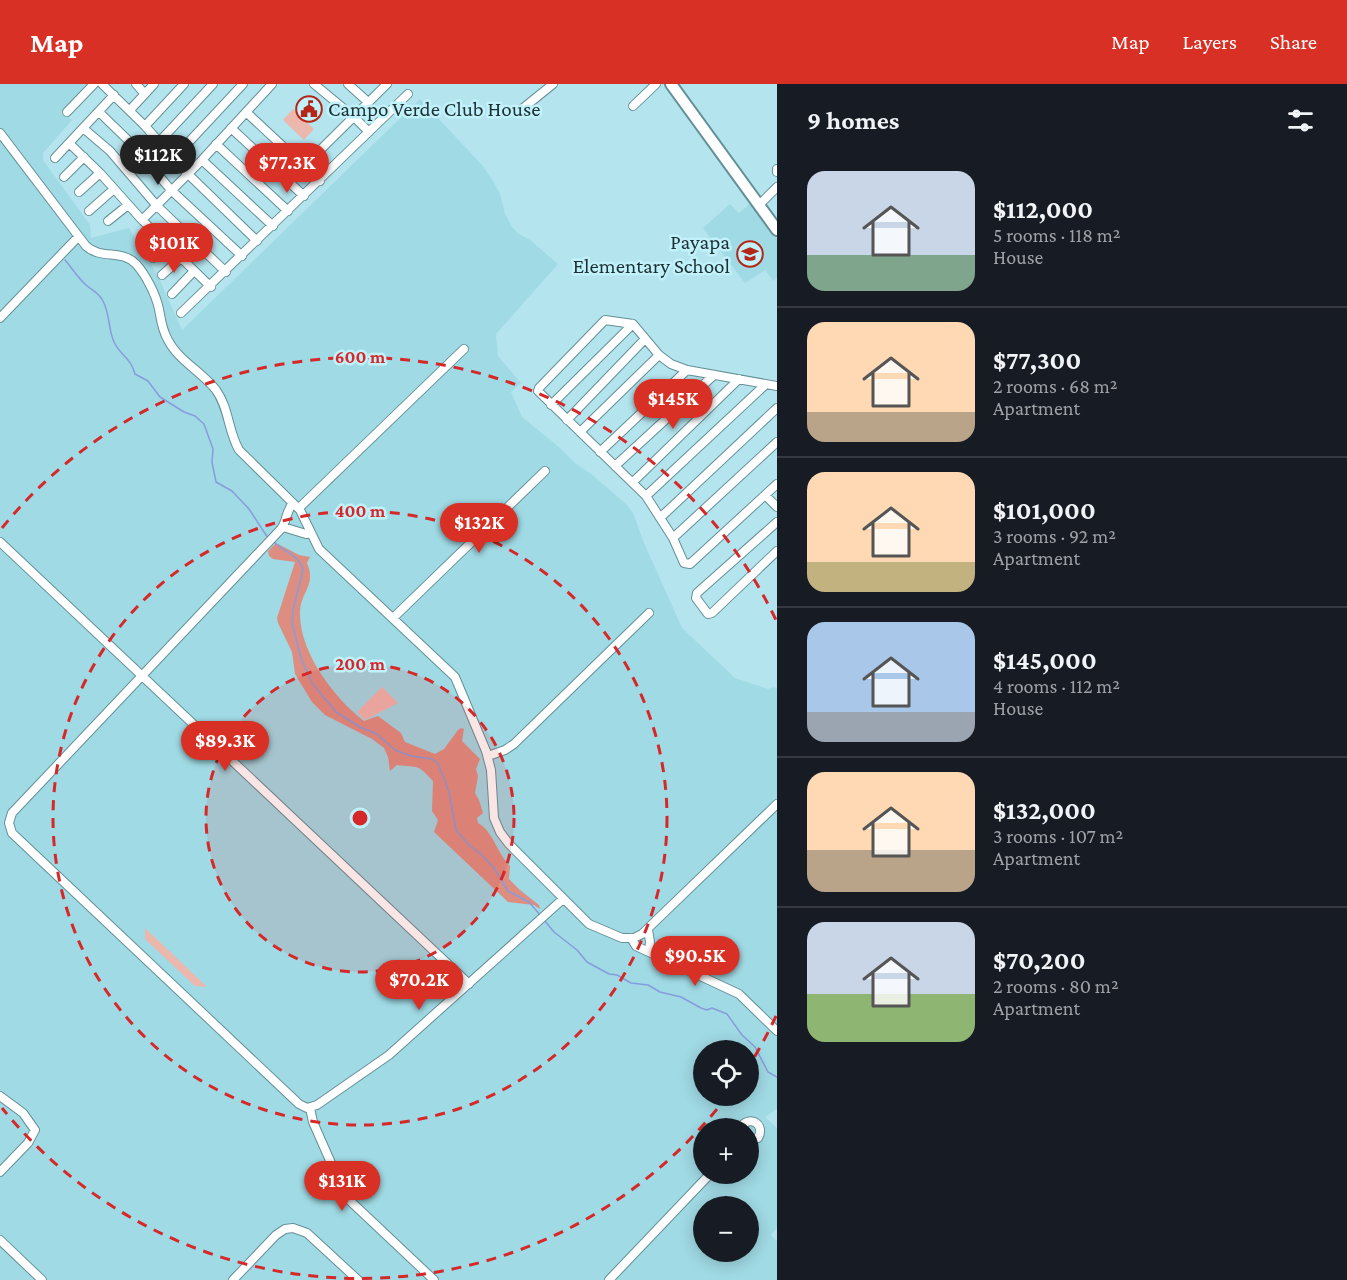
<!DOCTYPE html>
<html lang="en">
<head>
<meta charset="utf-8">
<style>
	:root { --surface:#171b24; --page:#20242c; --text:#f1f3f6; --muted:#9ea1a6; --line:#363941; --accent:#d93025 }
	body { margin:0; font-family:"Crimson Pro",serif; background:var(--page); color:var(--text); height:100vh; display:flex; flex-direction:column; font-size:22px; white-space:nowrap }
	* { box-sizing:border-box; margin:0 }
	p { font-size:20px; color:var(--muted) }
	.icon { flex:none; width:33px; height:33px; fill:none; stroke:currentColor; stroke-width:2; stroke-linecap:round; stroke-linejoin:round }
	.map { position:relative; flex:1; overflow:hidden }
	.panel { display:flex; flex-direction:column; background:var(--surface); width:570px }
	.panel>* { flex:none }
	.tools { position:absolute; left:693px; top:956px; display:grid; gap:12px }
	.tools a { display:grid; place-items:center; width:66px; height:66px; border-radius:50%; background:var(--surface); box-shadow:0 3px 15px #0003; font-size:30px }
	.price { position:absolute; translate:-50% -51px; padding:0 14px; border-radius:21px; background:var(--accent); color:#fff; font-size:20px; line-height:39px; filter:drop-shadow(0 2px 3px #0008) }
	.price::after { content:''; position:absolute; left:50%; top:36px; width:18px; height:14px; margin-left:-9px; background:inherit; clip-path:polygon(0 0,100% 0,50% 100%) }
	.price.selected { background:#222; color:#fff }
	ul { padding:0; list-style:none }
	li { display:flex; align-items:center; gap:18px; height:150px; padding:0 30px }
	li+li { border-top:2px solid var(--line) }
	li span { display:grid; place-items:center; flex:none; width:168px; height:120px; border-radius:18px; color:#555 }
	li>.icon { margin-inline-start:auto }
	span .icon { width:72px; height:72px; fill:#fffc; stroke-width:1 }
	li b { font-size:26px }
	h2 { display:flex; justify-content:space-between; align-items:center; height:72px; padding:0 30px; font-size:26px }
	header { display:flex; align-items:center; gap:36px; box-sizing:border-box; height:84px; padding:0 30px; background:var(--accent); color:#fff }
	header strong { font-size:28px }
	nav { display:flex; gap:33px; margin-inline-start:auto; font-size:21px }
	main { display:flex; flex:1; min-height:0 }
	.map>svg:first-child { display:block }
</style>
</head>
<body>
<header>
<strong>Map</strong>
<nav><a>Map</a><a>Layers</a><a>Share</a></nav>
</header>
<main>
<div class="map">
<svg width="777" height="1196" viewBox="0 0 777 1196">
	<rect width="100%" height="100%" fill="#b4e4ed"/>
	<!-- built -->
	<path fill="#a0dae4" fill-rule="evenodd" d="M0,0H90L64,29L72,36L43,69V76L90,141L91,154L129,144L157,190L182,246L420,15L482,81L493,97L500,110L505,130L512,143L519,150L530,156L558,180L496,250L498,272L521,299L511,308L522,333L559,363L576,380L590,389L626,420L633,429L644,459L682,544L735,594L768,605L774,603L777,605V1025L765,1033L777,1044V1144L771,1151L777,1157V1196H0ZM704,966H748V1011H704ZM704,1044H748V1089H704ZM704,1122H748V1167H704Z
		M751,119L777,155V194L773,197L765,186L745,199L703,144L730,120L739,129Z"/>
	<!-- green -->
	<path fill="#ecb7ad" d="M293,25L314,45L304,56L283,36Z
		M382,603L398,619L365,636L357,628Z
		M145,844L206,902V903L195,902L145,855Z"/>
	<!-- forest -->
	<path fill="#dd8e80" d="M276,459L299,471L310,473L307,479C317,501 300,509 300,528C299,568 334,614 364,637L378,632L401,649L405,658L435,670L444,665L458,646L461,644L464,645L462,657L480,675L476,685L478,692L475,709L479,716L483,729L477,734L478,739C493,747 497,769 510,782L509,795L520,806L539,821L540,825L534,821L508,818L434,748L438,736L432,727L433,697C416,679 420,684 397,681L390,687L388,673L384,664L372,655L325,631L312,618L295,590L292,568L278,539L277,534L295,478L273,475L269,472L268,467Z"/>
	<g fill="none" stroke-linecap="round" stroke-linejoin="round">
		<!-- stream -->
		<path stroke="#879cdd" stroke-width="1.5" d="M65,176C72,184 78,194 86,201C93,207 99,209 103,217C110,230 108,245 114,258C120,271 131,274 135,290L148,297L160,313L184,328L195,332L204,340L213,365L212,378L216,398L232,407L249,425L268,454
			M274,458C285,469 299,470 303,486L293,526L292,539L301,574L312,599L336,628L360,643L377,650L395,666L411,672L432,675L438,679L449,708L456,746L469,761L481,770L494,784L508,807L529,818L541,832
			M544,836L554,848L577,866L587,878L609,890L617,891L631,899L648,901L660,908L681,913L701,924L707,926L712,924L727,930L742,951L755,963L768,988L777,993"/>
		<!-- minor casing -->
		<g stroke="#639098" stroke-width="10">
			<path id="minor" d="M102,0L145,42L188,90L257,157
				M136,0L145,10
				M314,0L354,33L369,48
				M348,0L368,18
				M114,11L69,59L100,89L142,136
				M633,22L656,0
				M522,25L553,0
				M130,26L154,0
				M67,28L94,0
				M99,28L132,60L171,106L242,172
				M246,28L320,97
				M145,42L184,0
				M83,44L110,67L157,122L226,188
				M231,44L304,112
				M0,49L86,162C101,176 122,165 136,180C146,191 156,211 159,225C161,236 162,246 168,256C178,276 202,288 216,306C229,324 228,347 239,366L300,426L319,465L455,593L486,667L491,686L494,734L500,748L509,760L589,840L622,854H634L642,850L777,720
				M159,58L213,0
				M216,60L288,127
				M55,74L69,59
				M173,75L243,0
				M202,76L273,142
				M304,82L387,0
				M777,85V88
				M64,93L84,73
				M79,108L100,89
				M759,121L777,103
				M89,127L114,105
				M108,137L128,121
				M153,174L166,159
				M162,191L181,174
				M211,203L142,136L202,76L272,0
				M172,210L194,187
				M181,229L408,10
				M0,234L78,153
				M777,302L687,286L671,280L659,271L633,240L605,236L539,304L538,307L646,412L673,454L684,479L690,480L777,400
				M551,321L633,240
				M567,336L645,255
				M580,348L659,271
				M600,368L687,286
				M615,382L714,291
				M633,398L739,295
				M765,411L777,423
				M646,412L765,301
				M293,419C286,427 287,437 281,445L12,729L9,739L12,749L299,1020L307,1024L317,1021L389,971L563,815
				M299,424L464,265
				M661,433L777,324
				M777,438L697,509L696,514L708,530L712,529L777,467
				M283,443L306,450L311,449
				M673,454L777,358
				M0,458L469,900
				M393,534L545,387
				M488,672L505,666L514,660L649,529
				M648,846L650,858L649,868
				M631,854L636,862L739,910L777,947
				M0,1012L23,1029L35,1046L28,1059L0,1088
				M310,1024L313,1038L346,1113L434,1196
				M740,1044C749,1030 766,1040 758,1054L748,1057
				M0,1156L42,1196
				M233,1196L276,1151L285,1145L293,1144L307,1149L358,1196
				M609,1196L711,1089"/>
		</g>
		<!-- highway casing -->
		<g stroke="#639098" stroke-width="14">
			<path id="highway" d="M671,0L777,146"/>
		</g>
		<!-- minor -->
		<use href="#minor" stroke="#fff" stroke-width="8"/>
		<!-- highway -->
		<use href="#highway" stroke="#fff" stroke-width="10"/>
	</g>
	<!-- distance rings -->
	<circle cx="360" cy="734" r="154" fill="#d62828" fill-opacity=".12"/>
	<g fill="none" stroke="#d62828" stroke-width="3" stroke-dasharray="10 8">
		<circle cx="360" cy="734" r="154"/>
		<circle cx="360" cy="734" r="307"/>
		<path d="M776 932A461 461 0 0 1 749 982M728 1011A461 461 0 0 1 2 1024M2 444A461 461 0 0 1 776 536"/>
	</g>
	<!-- icons -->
	<defs>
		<g id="civic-ring" transform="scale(1.35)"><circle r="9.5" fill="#c1f1fa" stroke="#b42617" stroke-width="1.5"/><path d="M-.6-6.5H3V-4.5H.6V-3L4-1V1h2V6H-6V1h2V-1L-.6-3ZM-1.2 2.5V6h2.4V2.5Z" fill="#b42617"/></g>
		<g id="school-ring" transform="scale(1.35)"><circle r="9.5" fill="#c1f1fa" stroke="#b42617" stroke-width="1.5"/><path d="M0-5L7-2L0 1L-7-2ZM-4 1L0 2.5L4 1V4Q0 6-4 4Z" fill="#b42617"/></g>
	</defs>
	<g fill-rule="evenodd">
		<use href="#civic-ring" x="309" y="25"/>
		<use href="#school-ring" x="750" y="170"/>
	</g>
	<g text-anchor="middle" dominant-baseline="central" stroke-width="5" stroke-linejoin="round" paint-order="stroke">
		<!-- poi labels -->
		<g font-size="21" fill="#1d3033" stroke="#c1f1fa" text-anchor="start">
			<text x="328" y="25">Campo Verde Club House</text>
			<text x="730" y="158" text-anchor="end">Payapa<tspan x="730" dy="24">Elementary School</tspan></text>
		</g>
	</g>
	<circle cx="360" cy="734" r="9" fill="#d62828" stroke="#c1f1fa" stroke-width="3"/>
	<g font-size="18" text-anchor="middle" font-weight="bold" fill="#d62828" stroke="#c1f1fa" stroke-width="5" stroke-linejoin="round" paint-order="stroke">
		<text x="360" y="279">600 m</text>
		<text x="360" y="433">400 m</text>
		<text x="360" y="586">200 m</text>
	</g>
</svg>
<div class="tools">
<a><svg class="icon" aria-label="locate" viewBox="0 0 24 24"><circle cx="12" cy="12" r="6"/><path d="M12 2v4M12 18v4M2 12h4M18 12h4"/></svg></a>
<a>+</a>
<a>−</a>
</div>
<b class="price selected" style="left:158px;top:102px">$112K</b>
<b class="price" style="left:287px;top:110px">$77.3K</b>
<b class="price" style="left:174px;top:190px">$101K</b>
<b class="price" style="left:673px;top:346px">$145K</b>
<b class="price" style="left:479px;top:470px">$132K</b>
<b class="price" style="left:225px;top:688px">$89.3K</b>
<b class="price" style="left:695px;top:903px">$90.5K</b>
<b class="price" style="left:419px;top:927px">$70.2K</b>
<b class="price" style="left:342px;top:1128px">$131K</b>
</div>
<section class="panel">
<h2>9 homes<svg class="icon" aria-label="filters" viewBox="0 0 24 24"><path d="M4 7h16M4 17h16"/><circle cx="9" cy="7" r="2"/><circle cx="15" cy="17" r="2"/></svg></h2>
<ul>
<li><span style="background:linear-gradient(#c9d6e8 70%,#7fa58c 0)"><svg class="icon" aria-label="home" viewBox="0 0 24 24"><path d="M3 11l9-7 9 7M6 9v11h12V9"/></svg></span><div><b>$112,000</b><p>5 rooms · 118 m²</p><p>House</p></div></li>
<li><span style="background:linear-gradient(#ffd9b3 75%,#b9a48a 0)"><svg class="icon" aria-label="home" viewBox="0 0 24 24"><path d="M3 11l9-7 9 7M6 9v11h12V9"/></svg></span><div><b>$77,300</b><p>2 rooms · 68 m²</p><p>Apartment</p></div></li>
<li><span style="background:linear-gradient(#ffd9b3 75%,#c2b280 0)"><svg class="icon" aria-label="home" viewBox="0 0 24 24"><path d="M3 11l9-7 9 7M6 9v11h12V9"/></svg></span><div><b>$101,000</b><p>3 rooms · 92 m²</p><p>Apartment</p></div></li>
<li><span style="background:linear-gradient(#a9c7e8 75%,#9aa5b1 0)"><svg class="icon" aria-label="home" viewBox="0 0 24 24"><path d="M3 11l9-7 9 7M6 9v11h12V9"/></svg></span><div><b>$145,000</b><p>4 rooms · 112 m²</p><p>House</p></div></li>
<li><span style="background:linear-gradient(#ffd9b3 65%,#b9a48a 0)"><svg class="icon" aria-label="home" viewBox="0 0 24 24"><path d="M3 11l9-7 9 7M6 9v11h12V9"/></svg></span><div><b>$132,000</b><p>3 rooms · 107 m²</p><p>Apartment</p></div></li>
<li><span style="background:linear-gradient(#c9d6e8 60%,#8fb573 0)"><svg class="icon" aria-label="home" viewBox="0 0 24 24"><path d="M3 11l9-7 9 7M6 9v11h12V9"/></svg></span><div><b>$70,200</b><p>2 rooms · 80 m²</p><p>Apartment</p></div></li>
</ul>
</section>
</main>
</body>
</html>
